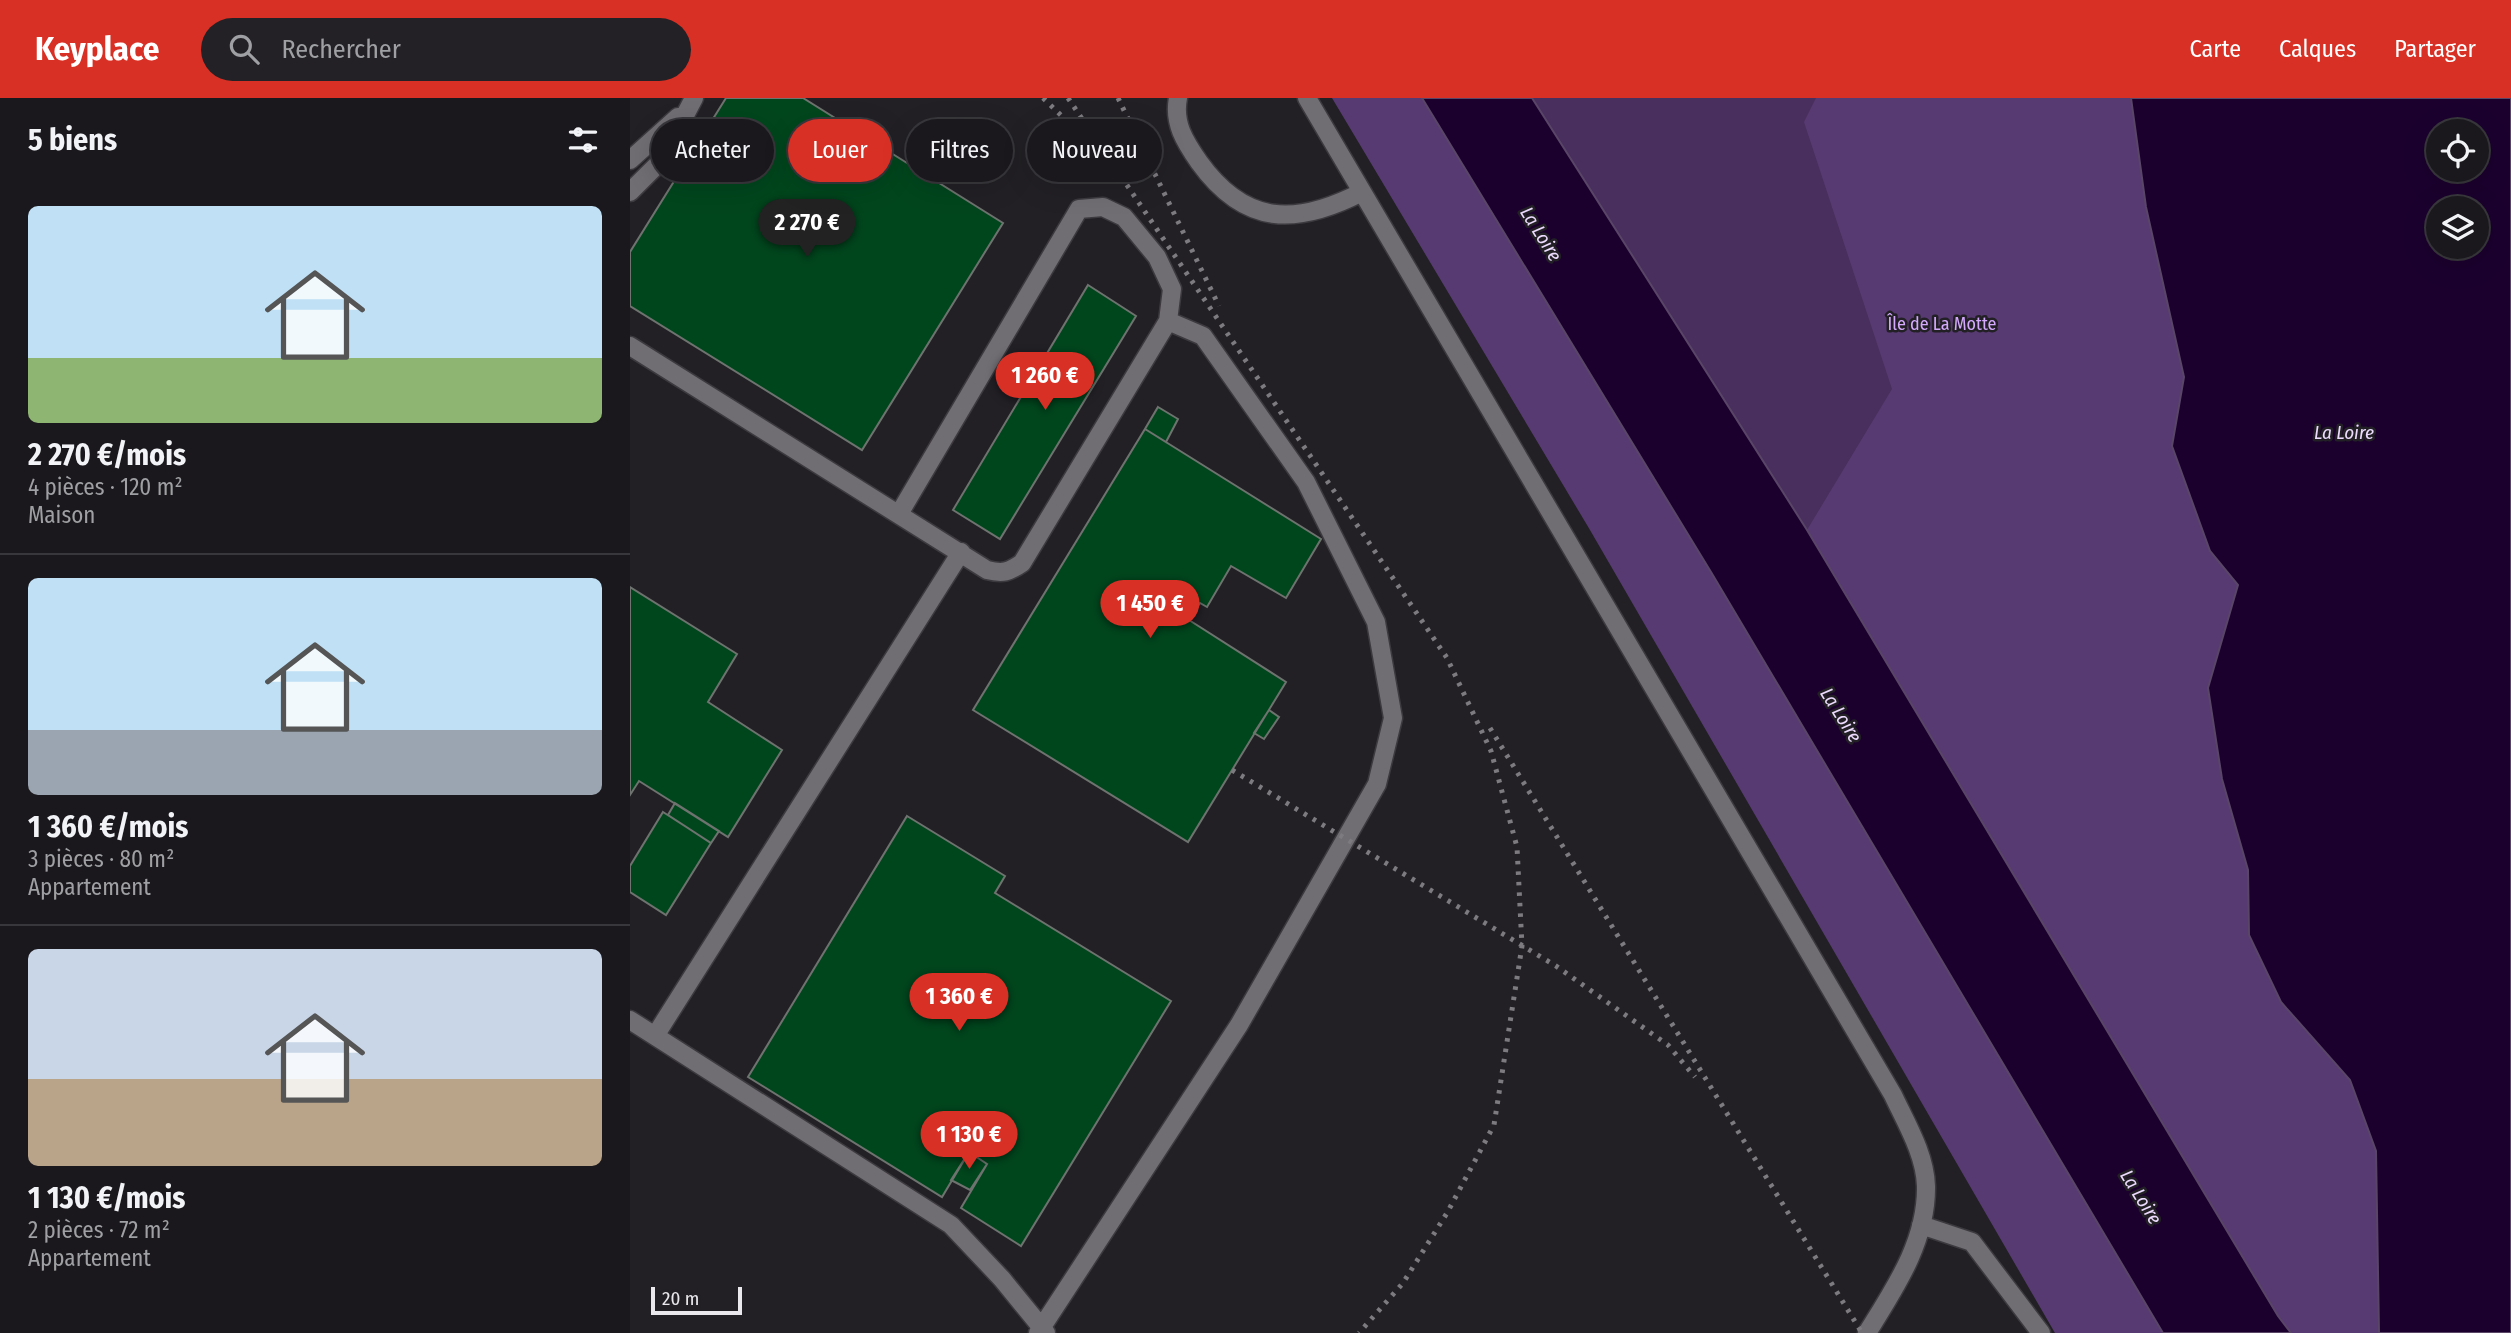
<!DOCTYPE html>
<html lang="fr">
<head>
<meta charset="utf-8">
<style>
	:root { --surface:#1a181c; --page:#232125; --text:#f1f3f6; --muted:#9fa0a3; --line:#38373b; --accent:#d93025 }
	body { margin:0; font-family:"Fira Sans Condensed",sans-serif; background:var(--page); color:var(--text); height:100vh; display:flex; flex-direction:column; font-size:26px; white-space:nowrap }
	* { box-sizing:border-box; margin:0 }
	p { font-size:23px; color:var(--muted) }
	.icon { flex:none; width:38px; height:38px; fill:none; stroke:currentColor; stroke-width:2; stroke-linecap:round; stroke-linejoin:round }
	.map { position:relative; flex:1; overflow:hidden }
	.side { display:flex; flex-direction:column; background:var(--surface); width:630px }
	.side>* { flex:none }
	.banner { position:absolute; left:21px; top:21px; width:665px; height:63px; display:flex; gap:14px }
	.tools { position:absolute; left:1796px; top:21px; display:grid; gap:14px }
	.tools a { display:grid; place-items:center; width:63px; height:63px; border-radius:50%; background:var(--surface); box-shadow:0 7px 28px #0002,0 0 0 2px var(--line); font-size:35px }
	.scale { position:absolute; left:21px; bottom:18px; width:91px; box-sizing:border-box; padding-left:7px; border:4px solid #eae8ec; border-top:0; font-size:19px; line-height:24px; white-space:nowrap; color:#eae8ec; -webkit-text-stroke:5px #222025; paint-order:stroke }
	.price { position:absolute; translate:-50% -60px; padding:0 16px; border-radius:24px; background:var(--accent); color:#fff; font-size:23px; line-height:46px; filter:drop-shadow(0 2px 4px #0008) }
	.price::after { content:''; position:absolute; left:50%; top:42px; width:21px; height:16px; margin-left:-10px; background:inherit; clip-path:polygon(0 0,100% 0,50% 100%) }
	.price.active { background:#222; color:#fff }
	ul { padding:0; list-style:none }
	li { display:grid; align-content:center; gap:14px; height:371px; padding:0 28px }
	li+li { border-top:2px solid var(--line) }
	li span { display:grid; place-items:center; height:217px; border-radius:10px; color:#555 }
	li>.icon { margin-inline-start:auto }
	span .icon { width:126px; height:126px; fill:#fffc; stroke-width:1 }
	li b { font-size:30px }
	h2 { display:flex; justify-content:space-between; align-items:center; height:84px; padding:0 28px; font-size:30px }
	.tag { padding:0 24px; border-radius:32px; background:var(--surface); box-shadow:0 7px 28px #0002,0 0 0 2px var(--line); font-size:24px; line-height:63px }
	.tag.active { background:var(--accent); color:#fff }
	header { display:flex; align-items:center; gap:42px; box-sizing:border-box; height:98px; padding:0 35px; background:var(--accent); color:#fff }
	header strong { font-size:33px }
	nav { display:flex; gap:38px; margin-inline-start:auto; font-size:24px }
	.search { width:490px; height:63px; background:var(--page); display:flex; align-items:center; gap:18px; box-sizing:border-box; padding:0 24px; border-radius:38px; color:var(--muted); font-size:26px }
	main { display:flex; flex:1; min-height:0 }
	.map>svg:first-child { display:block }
</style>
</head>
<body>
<header>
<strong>Keyplace</strong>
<div class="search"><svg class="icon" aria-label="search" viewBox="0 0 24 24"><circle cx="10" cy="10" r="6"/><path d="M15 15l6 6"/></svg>Rechercher</div>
<nav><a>Carte</a><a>Calques</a><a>Partager</a></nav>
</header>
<main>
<section class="side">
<h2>5 biens<svg class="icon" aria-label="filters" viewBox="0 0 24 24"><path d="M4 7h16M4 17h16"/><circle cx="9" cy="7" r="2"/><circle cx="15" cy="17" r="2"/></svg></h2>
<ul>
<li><span style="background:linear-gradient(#bfe0f5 70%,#8fb573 0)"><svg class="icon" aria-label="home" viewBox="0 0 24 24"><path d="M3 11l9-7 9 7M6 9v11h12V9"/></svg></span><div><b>2 270 €/mois</b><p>4 pièces · 120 m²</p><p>Maison</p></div></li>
<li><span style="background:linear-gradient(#bfe0f5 70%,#9aa5b1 0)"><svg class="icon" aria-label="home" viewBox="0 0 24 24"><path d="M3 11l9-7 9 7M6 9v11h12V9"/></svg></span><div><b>1 360 €/mois</b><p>3 pièces · 80 m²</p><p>Appartement</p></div></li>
<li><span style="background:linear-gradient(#c9d6e8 60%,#b9a48a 0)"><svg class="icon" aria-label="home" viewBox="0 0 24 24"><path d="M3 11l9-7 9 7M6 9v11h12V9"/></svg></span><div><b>1 130 €/mois</b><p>2 pièces · 72 m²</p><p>Appartement</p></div></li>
</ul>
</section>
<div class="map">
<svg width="1881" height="1235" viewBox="0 0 1881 1235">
	<rect width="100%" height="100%" fill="#222025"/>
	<!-- green -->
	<path fill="#482f5e" d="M902,0H1501L1516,109L1749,1235H1661L1648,1218L1177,432Z"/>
	<!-- forest -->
	<path fill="#573a72" d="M702,0H792L1081,474L1533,1235H1425L960,432Z
		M1186,0H1501L1516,109L1554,279L1542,348L1580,453L1608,487L1599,522L1609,733L1618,772L1619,837L1651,904L1720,982L1746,1053L1749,1235H1661L1648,1218L1177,432L1262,291L1174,24Z"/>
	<!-- water -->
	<path fill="#1b002e" stroke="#594667" stroke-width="2" fill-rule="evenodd" d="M792,0H902L1177,432L1648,1218L1661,1235H1533L1081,474Z
		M1501,0H1881V1235H1749L1746,1053L1720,982L1651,904L1619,837L1618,772L1592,681L1578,590L1608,487L1580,453L1542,348L1554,279L1516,109ZM1808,33H1846V72H1808ZM1808,110H1846V149H1808Z"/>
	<!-- building -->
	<path fill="#00461d" stroke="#6e736f" stroke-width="2" d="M96,0H173L373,125L232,352L0,208V154Z
		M458,187L506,218L370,441L323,412Z
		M528,309L548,321L536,344L515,331Z
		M515,331L691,441L656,500L601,468L577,509L570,505L559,522L656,584L558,744L343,612Z
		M0,489L107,556L78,604L152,652L98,739L9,683L0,697Z
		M639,612L649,619L634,641L624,635Z
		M45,705L89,733L81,745L38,717Z
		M33,714L81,745L36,817L0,794V768Z
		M277,718L375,778L365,795L541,903L391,1148L331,1110L357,1066L339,1054L312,1099L118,979Z
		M339,1054L357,1066L340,1092L321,1082Z"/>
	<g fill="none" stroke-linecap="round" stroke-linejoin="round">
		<!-- service casing -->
		<g stroke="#3d3a3f" stroke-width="21">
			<path id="service" d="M548,0C543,25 555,44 569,64C615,128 666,128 732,94
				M677,0L1263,997C1276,1025 1295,1056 1296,1088C1297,1143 1265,1190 1237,1235
				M0,62L48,19
				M0,94L31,63L64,0
				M0,248L357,472C373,476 379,474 392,465L538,223L573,238L676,384L746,524L763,620L747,686L609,927L408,1235
				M269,416L449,111L473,109L494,119L527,159L542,191L538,223
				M0,922L321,1127L372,1181L416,1235
				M25,938L331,454
				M1291,1127L1342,1144L1411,1235"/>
		</g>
		<!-- service -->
		<use href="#service" stroke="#706d73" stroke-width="18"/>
		<!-- rail -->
		<path stroke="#7d7b7f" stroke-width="5" stroke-dasharray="3.5 7" stroke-linecap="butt" d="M413,0L461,46
			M438,0L817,560L861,653L887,749L892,848L864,1027L817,1115L773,1185L729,1235
			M488,0L589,208
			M860,630L1232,1235
			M602,672L926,868L1038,947L1065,979"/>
	</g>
	<g text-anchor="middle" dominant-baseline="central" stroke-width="5" stroke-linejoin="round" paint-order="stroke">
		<!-- park labels -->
		<g font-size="18" fill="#d4a9fe" stroke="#222025">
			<text x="1312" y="226">Île de La Motte</text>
		</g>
		<!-- water labels -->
		<g font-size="19" font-style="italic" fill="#ecdbfe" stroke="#222025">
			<text transform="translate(911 136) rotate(58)">La Loire</text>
			<text x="1714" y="334">La Loire</text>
			<text transform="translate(1211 617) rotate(58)">La Loire</text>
			<text transform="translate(1511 1099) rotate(58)">La Loire</text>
		</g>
	</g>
</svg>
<div class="tools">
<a><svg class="icon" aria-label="locate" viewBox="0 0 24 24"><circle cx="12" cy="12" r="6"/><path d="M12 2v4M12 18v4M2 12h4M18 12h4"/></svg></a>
<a><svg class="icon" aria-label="layers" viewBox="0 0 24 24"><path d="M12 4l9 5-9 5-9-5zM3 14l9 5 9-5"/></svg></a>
</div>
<div class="scale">20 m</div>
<b class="price active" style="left:177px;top:161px">2 270 €</b>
<b class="price" style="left:415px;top:314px">1 260 €</b>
<b class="price" style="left:520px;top:542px">1 450 €</b>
<b class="price" style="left:329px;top:935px">1 360 €</b>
<b class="price" style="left:339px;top:1073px">1 130 €</b>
<div class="banner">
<a class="tag">Acheter</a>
<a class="tag active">Louer</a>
<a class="tag">Filtres</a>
<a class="tag">Nouveau</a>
</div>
</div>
</main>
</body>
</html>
